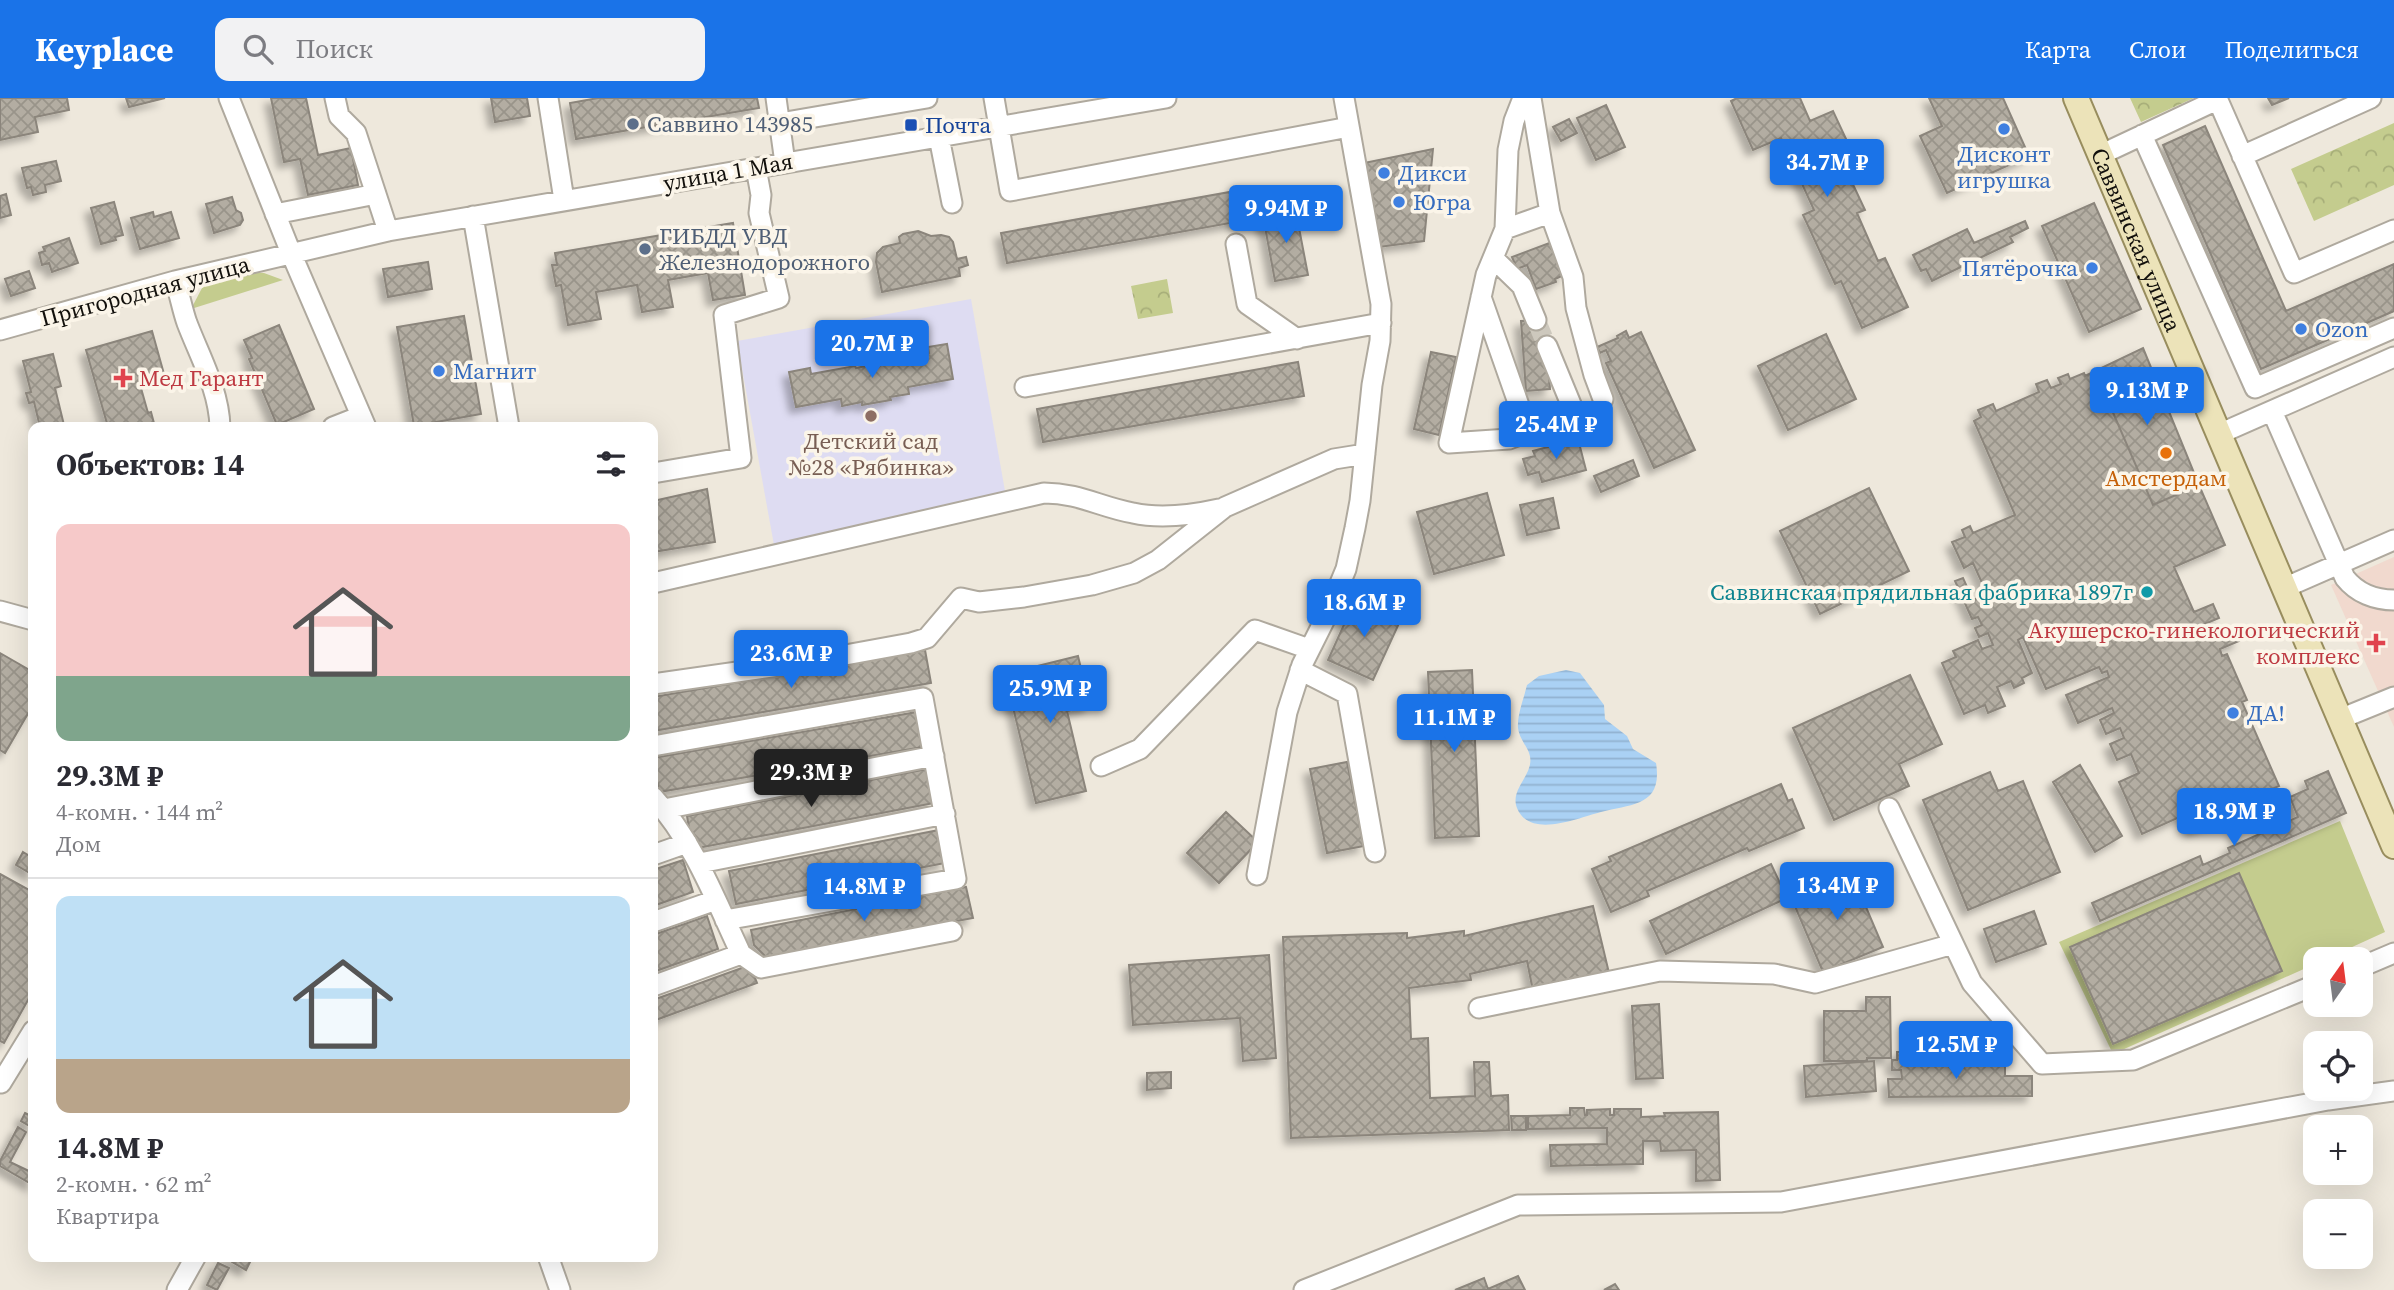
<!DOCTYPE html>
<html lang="ru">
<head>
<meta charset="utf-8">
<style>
	:root { --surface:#fff; --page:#f2f2f3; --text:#2b2b33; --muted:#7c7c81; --line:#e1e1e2; --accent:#1a73e8 }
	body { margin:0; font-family:"Source Serif 4",serif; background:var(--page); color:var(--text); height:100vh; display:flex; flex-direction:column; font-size:26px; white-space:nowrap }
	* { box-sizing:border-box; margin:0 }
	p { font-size:23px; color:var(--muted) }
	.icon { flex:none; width:38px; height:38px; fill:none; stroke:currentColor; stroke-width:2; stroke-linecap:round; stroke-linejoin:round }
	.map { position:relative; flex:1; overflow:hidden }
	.panel { position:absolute; left:28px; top:324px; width:630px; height:840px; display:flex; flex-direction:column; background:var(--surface); border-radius:14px; box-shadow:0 7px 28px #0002 }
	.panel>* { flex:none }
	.needle { width:46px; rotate:14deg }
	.controls { position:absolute; left:2303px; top:849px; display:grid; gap:14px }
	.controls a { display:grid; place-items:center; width:70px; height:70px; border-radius:14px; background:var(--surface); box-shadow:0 7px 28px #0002; font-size:35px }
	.price { position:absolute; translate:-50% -60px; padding:0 16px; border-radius:7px; background:var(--accent); color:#fff; font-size:23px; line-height:46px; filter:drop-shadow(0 2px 4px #0008) }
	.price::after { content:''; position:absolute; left:50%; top:42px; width:21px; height:16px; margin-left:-10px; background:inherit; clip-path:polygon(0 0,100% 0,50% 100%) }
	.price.on { background:#222; color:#fff }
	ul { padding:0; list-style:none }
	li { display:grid; align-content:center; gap:14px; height:371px; padding:0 28px }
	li+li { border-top:2px solid var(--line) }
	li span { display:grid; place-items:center; height:217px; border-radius:14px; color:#555 }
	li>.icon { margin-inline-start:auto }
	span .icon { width:126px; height:126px; fill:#fffc; stroke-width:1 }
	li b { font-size:30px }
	h2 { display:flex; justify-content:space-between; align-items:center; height:84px; padding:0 28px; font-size:30px }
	header { display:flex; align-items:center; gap:42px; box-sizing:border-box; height:98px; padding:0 35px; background:var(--accent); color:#fff }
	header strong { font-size:33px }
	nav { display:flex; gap:38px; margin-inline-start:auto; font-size:24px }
	.search { width:490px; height:63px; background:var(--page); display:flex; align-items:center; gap:18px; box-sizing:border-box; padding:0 24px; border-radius:14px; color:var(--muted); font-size:26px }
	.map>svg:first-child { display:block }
</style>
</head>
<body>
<header>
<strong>Keyplace</strong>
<div class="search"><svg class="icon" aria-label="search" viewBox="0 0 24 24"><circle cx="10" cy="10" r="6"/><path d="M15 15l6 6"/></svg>Поиск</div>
<nav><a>Карта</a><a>Слои</a><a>Поделиться</a></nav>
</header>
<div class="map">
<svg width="2394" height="1192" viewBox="0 0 2394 1192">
	<defs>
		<pattern id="park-crowns" width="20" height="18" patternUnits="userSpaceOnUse" patternTransform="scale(1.75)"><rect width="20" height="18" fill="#c4cc8e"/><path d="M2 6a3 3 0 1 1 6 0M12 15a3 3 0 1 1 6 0" fill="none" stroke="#a7ae79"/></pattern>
		<pattern id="water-rules" width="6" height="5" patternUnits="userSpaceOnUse" patternTransform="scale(1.75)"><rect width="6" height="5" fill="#aad1f4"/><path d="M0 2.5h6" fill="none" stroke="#91b2d0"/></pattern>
		<pattern id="building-cross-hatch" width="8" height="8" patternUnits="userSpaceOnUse" patternTransform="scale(1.75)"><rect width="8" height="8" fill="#b3ada2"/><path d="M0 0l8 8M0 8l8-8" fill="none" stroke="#99948a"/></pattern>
		<filter id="shadow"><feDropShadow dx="-6" dy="6" stdDeviation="3.5" flood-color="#0004"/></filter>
	</defs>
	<rect width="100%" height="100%" fill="#eee8dc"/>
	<!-- education -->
	<path fill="#dedcf2" d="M971,201L1005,393L774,447L737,243Z"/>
	<!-- medical -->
	<path fill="#f1d9ce" d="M2394,459V629L2331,487Z"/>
	<!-- grass -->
	<path fill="#c4cc8e" d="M245,174L264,175L283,182L191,211L202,190L220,180Z
		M2340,723L2385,834L2326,861H2315V866L2113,956L2059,844Z"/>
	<!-- park -->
	<path fill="url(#park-crowns)" d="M2130,0H2194L2141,24Z
		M2394,25V87L2314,123L2291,71Z
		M1167,181L1173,215L1138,221L1131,188Z"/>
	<!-- water -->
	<path fill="url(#water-rules)" d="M1566,572L1580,575L1604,607L1605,621L1627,638L1633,651L1656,665C1663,708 1632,706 1601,714C1580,719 1530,742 1517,710C1511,695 1525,683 1529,670C1535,653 1520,646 1518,630C1517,617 1524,600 1527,587L1539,578Z"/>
	<!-- building -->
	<path fill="url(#building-cross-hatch)" stroke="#8b857b" stroke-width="2" filter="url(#shadow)" d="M0,0H67L69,12L35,19L38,34L0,42Z
		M126,0H165L129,9Z
		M271,0H306L318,57L351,50L358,87L308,97L300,61L284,64Z
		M491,0H527L530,18L495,24Z
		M598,0H757L759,10L576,41L570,5Z
		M1737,0H1800L1810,23L1833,13L1861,73L1849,78L1865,112L1857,115L1878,163L1885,160L1908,209L1862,230L1841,183L1835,186L1803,117L1814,112L1781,40L1753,52L1731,3Z
		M1929,0H2003L2029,58L1947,95L1920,38L1942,28Z
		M2268,0H2289L2272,7Z
		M1606,7L1625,49L1596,62L1577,20Z
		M1569,21L1577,35L1561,43L1553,29Z
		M2205,28L2286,213L2394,166V213L2261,271L2163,47Z
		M1433,51L1424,143L1379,149L1364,65Z
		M56,63L61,83L45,87L46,94L33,97L31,89L27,90L22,70Z
		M1252,90L1258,120L1007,165L1001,135Z
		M6,96L11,117L0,120V98Z
		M232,99L236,112L241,115L243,122L240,127L214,135L206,106Z
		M114,104L123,137L115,139L116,142L101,146L91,110Z
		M2094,105L2141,211L2089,234L2042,128Z
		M1299,113L1302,129L1299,130L1308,177L1275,183L1265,129L1263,130L1261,119Z
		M153,114L154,119L171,114L179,140L140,151L131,120Z
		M2025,123L2028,130L2010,139L2013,144L1932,183L1926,171L1921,173L1913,157L1967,131L1974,145Z
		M733,125L745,197L713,202L708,175L668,182L673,209L642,214L637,187L596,194L601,221L568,227L561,187L556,188L552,167H557L555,155Z
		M918,133L931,138L941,137L949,139L953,144L957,161L966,159L968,167L959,170L960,178L882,194L876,164L877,155L883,149L900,145L899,139L903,136Z
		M69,140L78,165L52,174L49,165L42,167L39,155L45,153L43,149Z
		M1552,144L1564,177L1555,181L1556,184L1536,191L1527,167L1517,171L1512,159Z
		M428,164L432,191L388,199L383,171Z
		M29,173L35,190L11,198L5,181Z
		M464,218L481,316L414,328L397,229Z
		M1545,222L1550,291L1526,293L1521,223Z
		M279,227L314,311L277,327L249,261L252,260L244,242Z
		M152,233L164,276L139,283L148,315L151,314L155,329H108L86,252Z
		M1626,233L1629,240L1641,234L1695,352L1654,370L1606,265L1611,263L1606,252L1600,255L1597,249L1618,240L1617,238Z
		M1826,236L1856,301L1788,332L1758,268Z
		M947,246L953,281L908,289L909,296L890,299L891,302L862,307V304L842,308L841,301L796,309L789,274L810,270L811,276L855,268L856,270L929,255L928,249Z
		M2143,250L2199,387L2153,407L2095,273Z
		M1431,254L1456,259L1439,337L1414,331Z
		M53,256L61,288L55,290L64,327L40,329L34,304L29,305L26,295L31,294L23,263Z
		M1298,264L1304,298L1043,344L1037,311Z
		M2095,273L2153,407L2199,387L2225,447L2174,469L2194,514L2213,506L2219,520L2202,527L2207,540L2233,529L2239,543L2220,551L2222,558L2227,556L2247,602L2242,604L2279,688L2265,694L2266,701L2193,732L2186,716L2142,736L2119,684L2139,675L2131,656L2117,662L2110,646L2124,640L2120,630L2106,636L2100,622L2114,615L2112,610L2078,625L2066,597L2109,579L2107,573L2102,575L2099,569L2046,591L2023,539L2018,542L2032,575L2022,580L2024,585L2014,590L2011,583L1997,589L2005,608L1988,615L1985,607L1964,616L1942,565L1956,559L1953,553L1978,542L1982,551L1993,547L1988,535L1979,539L1975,530L1982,527L1978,519L1972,521L1955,483L1963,480L1973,502L1987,496L1973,465L1964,470L1952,444L1965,439L1962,432L1970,428L1973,435L2015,417L1974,323L1981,319L1978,312L1993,306L1996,313L2039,294L2036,286L2047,282L2051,290L2061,286L2058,280L2068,276L2070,281L2084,275L2085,278Z
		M1578,341L1586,372L1542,384L1539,374L1528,377L1523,361L1535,358L1533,353Z
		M1633,362L1639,378L1601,394L1594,378Z
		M1869,390L1909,473L1820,516L1780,433Z
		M707,391L715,444L653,454V403Z
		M1487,395L1504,457L1434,476L1417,414Z
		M1553,400L1559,430L1527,437L1520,407Z
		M1356,500L1401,521L1373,582L1328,562Z
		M925,552L931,585L653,633V599Z
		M0,555L33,574V607L5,655L0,652Z
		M1078,558L1090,608L1067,613L1086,693L1036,705L1005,576Z
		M1472,572L1479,738L1435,740L1428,574Z
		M1910,577L1942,646L1899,666L1909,688L1834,722L1793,630Z
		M917,614L923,649L659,694L653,660Z
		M1347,664L1364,748L1327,755L1310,671Z
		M2080,667L2122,738L2095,754L2053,684Z
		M927,671L934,705L698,750L690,736L687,718Z
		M2328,673L2346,715L2100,823L2092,805L2200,758L2203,767L2230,755L2228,750L2298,719L2290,699L2308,691L2305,683Z
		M1990,674L1998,693L2023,683L2060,774L1968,812L1923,702Z
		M1781,686L1788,703L1792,701L1804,730L1749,753L1747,750L1647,793L1649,798L1611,814L1592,771L1611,763L1609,759Z
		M1226,714L1258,744L1219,785L1187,755Z
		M939,732L945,765L736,806L729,773Z
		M23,754L33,760V777L16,767Z
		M683,762L693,794L653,808V772Z
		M1771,766L1787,800L1666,856L1650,823Z
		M1851,774L1883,849L1823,874L1791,799Z
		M2239,775L2282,873L2113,946L2070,849Z
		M0,776L33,794V893L4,945L0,943Z
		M966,789L973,820L766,859L754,847L751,832Z
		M1593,808L1609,875L1533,893L1527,863L1470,876L1471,882L1409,890L1411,941L1428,940L1430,1000L1475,998L1474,964H1489L1491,998L1508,997L1509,1032L1291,1040L1283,839L1407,835V840L1464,833V838Z
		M2034,813L2046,846L1996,864L1984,831Z
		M707,818L718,851L653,874V837Z
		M1269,857L1276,960L1243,963L1240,920L1133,927L1129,867Z
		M750,867L757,885L653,923V902Z
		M1866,899H1890L1891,960H1867V963H1824V913H1866Z
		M1659,906L1663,980L1636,981L1632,908Z
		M1897,954H1906V967L2005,966V978H2032V998L1889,999L1888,981H1902L1901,972H1892V962H1897Z
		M1874,963L1876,993L1806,999L1804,968Z
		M1171,974V990L1147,992V975Z
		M1570,1010H1584L1585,1017H1587V1012L1610,1011V1017H1614V1011H1641V1019L1665,1018L1664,1015L1718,1014L1720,1082L1696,1083V1052L1661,1053L1660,1043H1643V1066L1551,1068L1550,1047L1607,1046V1030L1528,1031V1018L1570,1017Z
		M25,1015L33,1019V1030L21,1023Z
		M1511,1018H1526V1032H1512Z
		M18,1029L26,1034L10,1064L33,1075V1087L0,1068V1063Z
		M222,1158H253L246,1172Z
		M218,1165L229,1170L217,1192L207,1187Z
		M1518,1178L1525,1192H1455L1484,1180L1488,1191Z
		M1615,1186L1619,1192H1604Z"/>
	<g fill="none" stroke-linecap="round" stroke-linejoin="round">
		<!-- minor-tunnel -->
		<path stroke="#cdc8bd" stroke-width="19" stroke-dasharray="19 10" stroke-linecap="butt" d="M1536,222L1547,248"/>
		<!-- minor casing -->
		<g stroke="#afa99e" stroke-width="23">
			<path id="minor" d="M229,0L291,155L366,329
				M335,0L339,18L356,35L388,133
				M548,0L564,102
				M776,0L785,65
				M994,0L1010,93L1349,29
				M1523,0L1514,23L1508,52L1505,131L1486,177L1449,345L1509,341L1575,316L1547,248
				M1531,0L1550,115L1573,179L1576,210L1594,277L1603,301
				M2217,0L2294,175L2394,132
				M780,25L927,0
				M2142,37L2255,290L2394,230
				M939,39L952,105
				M2100,57L2217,2
				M2242,58L2371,0
				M275,116L376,96
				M473,118L509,329
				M1505,131L1550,115
				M1236,146L1247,206L1297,241
				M1493,160L1522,188L1536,222
				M175,183C180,197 182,211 187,225C200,259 219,292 220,329
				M1481,199L1528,333
				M0,232L175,183L388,133L1166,0
				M1025,289L1381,225
				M2272,313L2345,480C2357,495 2375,502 2394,502
				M333,329L361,318
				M2219,336L2394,259
				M653,375L741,360L724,217L779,200L759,115L761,97L756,70
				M653,485L1044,395C1079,395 1100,409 1133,415C1160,421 1192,417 1219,411
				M2284,490L2394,442
				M0,513L33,522
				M1300,572L1347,596L1375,754
				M653,586L807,564L911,545L927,540L961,500L979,504L1024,499L1092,487L1134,475L1158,462L1225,409L1334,361L1365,356
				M2340,621L2394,599
				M653,648L923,600L956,781L725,822
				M1101,668L1140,651L1255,532L1309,551
				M653,699C694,744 715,801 741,856L653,888
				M1889,710L1972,885L2042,966L2133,962L2315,887
				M664,711L934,658
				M653,757L687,745
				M700,765L945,716
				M1257,777L1287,614L1302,567L1326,519L1346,471L1355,430L1360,403L1372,287L1380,243L1381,206L1344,0
				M653,824L716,802
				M741,856L761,870L952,833
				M2361,869L2394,855
				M1479,910L1660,873L1774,876L1815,885L1953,846
				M1,985L33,933
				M548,1158L560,1192
				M177,1192L196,1158
				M1304,1192L1518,1107L1781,1104L2328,1002L2394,993"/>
		</g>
		<!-- major casing -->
		<g stroke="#988d5e" stroke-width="28">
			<g id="major">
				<path id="s1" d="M2076,0L2394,748"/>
			</g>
		</g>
		<!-- minor -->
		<use href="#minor" stroke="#fff" stroke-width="19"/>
		<!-- major -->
		<use href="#major" stroke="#ece3b9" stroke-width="24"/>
	</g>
	<!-- markers -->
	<g fill="#5c6f8a" stroke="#fbf5e9" stroke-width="2.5">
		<circle cx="633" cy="26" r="7"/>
		<circle cx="645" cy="151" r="7"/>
	</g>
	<rect fill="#1a4fb4" stroke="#fbf5e9" stroke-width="2.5" x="904" y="20" width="14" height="14" rx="3.5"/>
	<g fill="#3f7fe0" stroke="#fbf5e9" stroke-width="2.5">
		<circle cx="2004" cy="31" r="7"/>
		<circle cx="1384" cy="75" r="7"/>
		<circle cx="1399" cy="104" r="7"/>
		<circle cx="2092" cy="170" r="7"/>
		<circle cx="2301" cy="231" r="7"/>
		<circle cx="439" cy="273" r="7"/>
		<circle cx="2233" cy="615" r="7"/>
	</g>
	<g fill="#e0444e" stroke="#fbf5e9" stroke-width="2.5">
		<path d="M119.5 269.5h7v7h7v7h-7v7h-7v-7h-7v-7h7z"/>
		<path d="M2372.5 534.5h7v7h7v7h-7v7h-7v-7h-7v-7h7z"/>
	</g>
	<circle fill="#8d6e63" stroke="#fbf5e9" stroke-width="2.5" cx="871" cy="318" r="7"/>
	<circle fill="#e8710a" stroke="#fbf5e9" stroke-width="2.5" cx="2166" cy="355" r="7"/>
	<circle fill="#0f9aa8" stroke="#fbf5e9" stroke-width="2.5" cx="2147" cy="494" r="7"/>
	<g text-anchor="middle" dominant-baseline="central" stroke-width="7" stroke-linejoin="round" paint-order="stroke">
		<!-- service labels -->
		<g font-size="23" fill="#4e5e75" stroke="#fbf5e9" text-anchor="start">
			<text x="647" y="26">Саввино 143985</text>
			<text x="659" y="138">ГИБДД УВД<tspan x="659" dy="26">Железнодорожного</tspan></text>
		</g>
		<!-- transit labels -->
		<g font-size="23" fill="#164399" stroke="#fbf5e9" text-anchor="start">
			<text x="925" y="27">Почта</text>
		</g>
		<!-- shop labels -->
		<g font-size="23" fill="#366cbe" stroke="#fbf5e9" text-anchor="start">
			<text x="2004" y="56" text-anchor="middle">Дисконт<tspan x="2004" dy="26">игрушка</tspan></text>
			<text x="1398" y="75">Дикси</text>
			<text x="1413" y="104">Югра</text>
			<text x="2078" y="170" text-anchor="end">Пятёрочка</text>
			<text x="2315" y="231">Ozon</text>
			<text x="453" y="273">Магнит</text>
			<text x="2247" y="615">ДА!</text>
		</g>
		<!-- street labels -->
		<g font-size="23" fill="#12100c" stroke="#fbf5e9">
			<text transform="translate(728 74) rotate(-10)">улица 1 Мая</text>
			<text stroke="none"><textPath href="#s1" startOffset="154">Саввинская улица</textPath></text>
			<text transform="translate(145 193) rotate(-15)">Пригородная улица</text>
		</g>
		<!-- health labels -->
		<g font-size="23" fill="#be3a42" stroke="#fbf5e9" text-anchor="start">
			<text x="139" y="280">Мед Гарант</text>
			<text x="2360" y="532" text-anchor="end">Акушерско-гинекологический<tspan x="2360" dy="26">комплекс</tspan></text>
		</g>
		<!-- education labels -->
		<g font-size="23" fill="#785e54" stroke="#fbf5e9">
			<text x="871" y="343">Детский сад<tspan x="871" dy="26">№28 «Рябинка»</tspan></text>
		</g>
		<!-- food labels -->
		<g font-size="23" fill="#c56008" stroke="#fbf5e9">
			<text x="2166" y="380">Амстердам</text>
		</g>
		<!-- culture labels -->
		<g font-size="23" fill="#0d838f" stroke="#fbf5e9" text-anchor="end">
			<text x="2133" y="494">Саввинская прядильная фабрика 1897г</text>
		</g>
	</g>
</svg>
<div class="controls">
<a><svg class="needle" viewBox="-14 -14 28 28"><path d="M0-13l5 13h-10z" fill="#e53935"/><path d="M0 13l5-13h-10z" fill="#7c7c81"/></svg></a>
<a><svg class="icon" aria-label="locate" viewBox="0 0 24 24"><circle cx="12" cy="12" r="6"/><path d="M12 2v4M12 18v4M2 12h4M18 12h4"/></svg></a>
<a>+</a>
<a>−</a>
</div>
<b class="price" style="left:1827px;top:101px">34.7M ₽</b>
<b class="price" style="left:1286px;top:147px">9.94M ₽</b>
<b class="price" style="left:872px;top:282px">20.7M ₽</b>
<b class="price" style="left:2147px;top:329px">9.13M ₽</b>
<b class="price" style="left:1556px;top:363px">25.4M ₽</b>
<b class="price" style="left:1364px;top:541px">18.6M ₽</b>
<b class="price" style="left:791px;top:592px">23.6M ₽</b>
<b class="price" style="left:1050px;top:627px">25.9M ₽</b>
<b class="price" style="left:1454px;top:656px">11.1M ₽</b>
<b class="price on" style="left:811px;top:711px">29.3M ₽</b>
<b class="price" style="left:2234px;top:750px">18.9M ₽</b>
<b class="price" style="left:1837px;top:824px">13.4M ₽</b>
<b class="price" style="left:864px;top:825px">14.8M ₽</b>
<b class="price" style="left:1956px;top:983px">12.5M ₽</b>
<section class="panel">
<h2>Объектов: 14<svg class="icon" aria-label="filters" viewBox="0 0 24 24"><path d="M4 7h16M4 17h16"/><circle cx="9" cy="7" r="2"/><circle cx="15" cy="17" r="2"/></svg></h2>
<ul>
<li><span style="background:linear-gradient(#f6c9c9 70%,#7fa58c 0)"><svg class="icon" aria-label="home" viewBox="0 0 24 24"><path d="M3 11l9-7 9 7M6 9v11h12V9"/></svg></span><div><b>29.3M ₽</b><p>4-комн. · 144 m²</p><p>Дом</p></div></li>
<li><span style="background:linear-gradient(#bfe0f5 75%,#b9a48a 0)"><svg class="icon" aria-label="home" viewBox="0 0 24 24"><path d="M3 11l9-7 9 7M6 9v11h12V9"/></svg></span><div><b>14.8M ₽</b><p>2-комн. · 62 m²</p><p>Квартира</p></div></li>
</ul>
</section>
</div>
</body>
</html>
